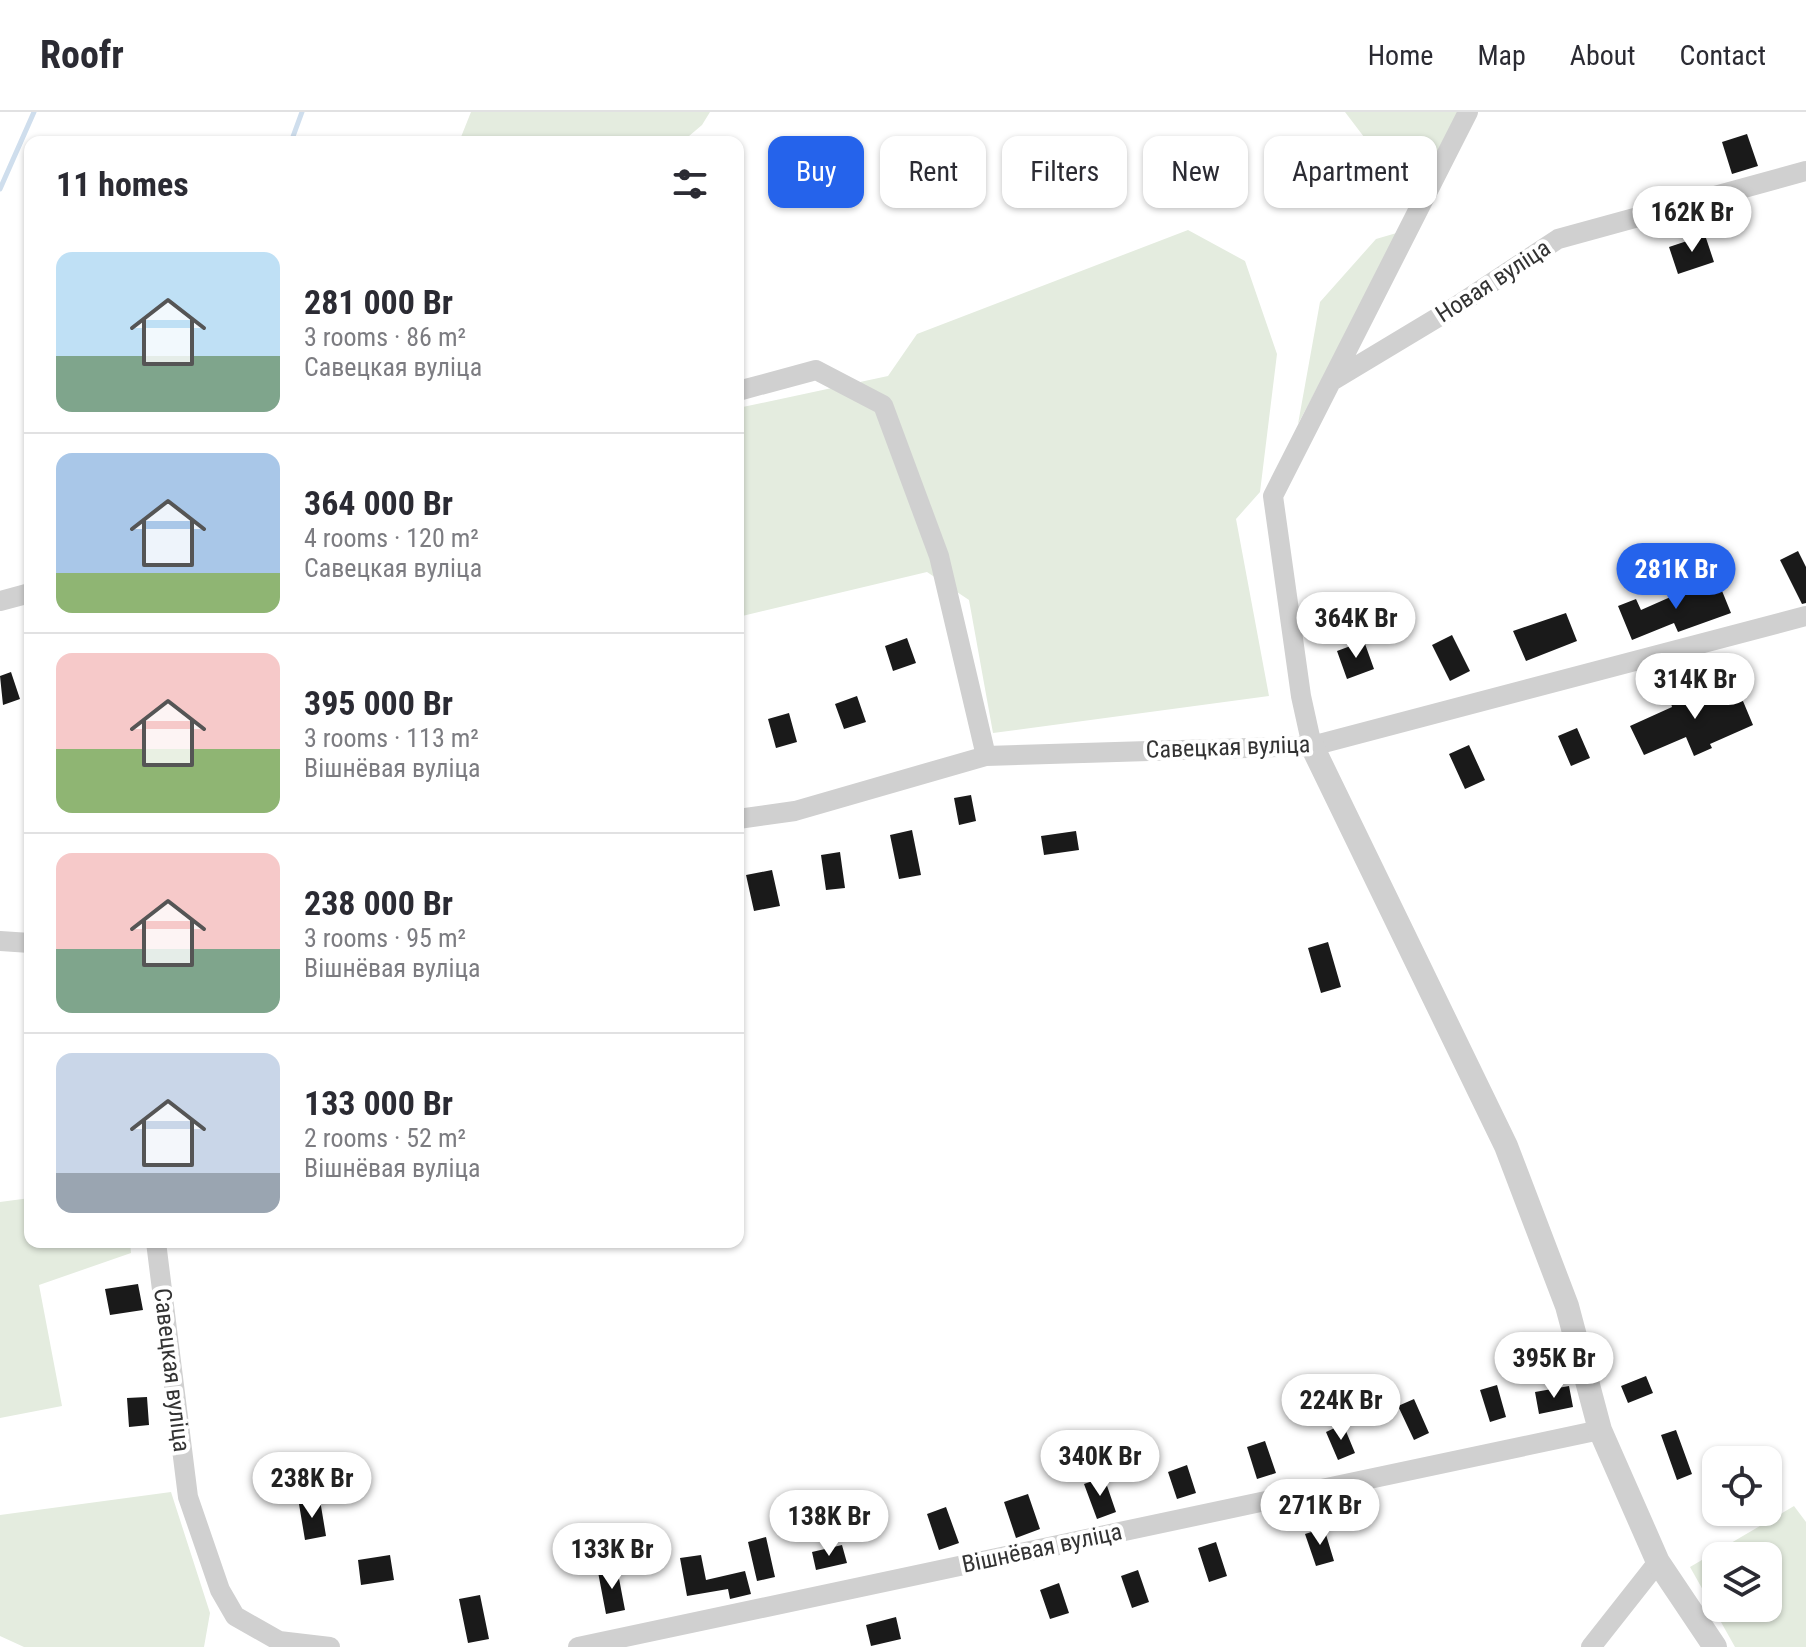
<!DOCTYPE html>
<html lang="en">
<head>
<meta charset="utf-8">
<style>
	:root { --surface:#fff; --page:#f2f2f3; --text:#2b2b33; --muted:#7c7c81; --line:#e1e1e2; --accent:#2563eb }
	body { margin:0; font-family:"Roboto Condensed",sans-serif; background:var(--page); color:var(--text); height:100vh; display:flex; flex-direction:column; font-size:30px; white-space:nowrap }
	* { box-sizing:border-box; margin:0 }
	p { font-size:26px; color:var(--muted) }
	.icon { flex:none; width:44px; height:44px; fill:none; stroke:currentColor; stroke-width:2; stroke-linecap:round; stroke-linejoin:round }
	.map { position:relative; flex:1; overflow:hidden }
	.panel { position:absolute; left:24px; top:24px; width:720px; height:1112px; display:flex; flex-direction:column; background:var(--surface); border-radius:16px; box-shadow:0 2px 6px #0004 }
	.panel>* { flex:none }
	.top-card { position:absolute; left:768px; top:24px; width:760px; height:72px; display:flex; gap:16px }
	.tools { position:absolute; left:1702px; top:1334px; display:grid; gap:16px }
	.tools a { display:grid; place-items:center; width:80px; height:80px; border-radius:16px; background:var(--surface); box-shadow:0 2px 6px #0004; font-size:40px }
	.price { position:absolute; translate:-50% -68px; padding:0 18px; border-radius:28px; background:#fff; color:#222; font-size:26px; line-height:52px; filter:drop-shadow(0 2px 4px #0008) }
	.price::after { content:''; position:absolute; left:50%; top:48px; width:24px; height:18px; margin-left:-12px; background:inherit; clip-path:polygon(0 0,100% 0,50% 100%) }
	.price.active { background:var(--accent); color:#fff }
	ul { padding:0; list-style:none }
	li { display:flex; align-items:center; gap:24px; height:200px; padding:0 32px }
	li+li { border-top:2px solid var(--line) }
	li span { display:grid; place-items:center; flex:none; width:224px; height:160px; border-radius:16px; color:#555 }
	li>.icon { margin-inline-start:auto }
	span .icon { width:96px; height:96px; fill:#fffc; stroke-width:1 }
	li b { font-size:34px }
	h2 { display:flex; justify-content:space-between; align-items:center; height:96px; padding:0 32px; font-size:34px }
	.tag { padding:0 28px; border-radius:16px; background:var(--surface); box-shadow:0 2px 6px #0004; font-size:28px; line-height:72px }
	.tag.active { background:var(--accent); color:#fff }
	header { display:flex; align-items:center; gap:48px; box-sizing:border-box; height:112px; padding:0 40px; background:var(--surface); border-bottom:2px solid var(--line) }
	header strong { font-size:38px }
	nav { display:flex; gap:44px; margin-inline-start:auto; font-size:28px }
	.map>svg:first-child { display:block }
</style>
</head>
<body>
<header>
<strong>Roofr</strong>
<nav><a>Home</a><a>Map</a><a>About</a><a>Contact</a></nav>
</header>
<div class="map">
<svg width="1806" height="1535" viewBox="0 0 1806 1535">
	<rect width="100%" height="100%" fill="#fff"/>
	<!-- green -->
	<path fill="#e4ecdf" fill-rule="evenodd" d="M471,0H710L702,13L682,30H459Z
		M1345,0H1459L1417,84L1364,25Z
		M1188,118L1245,149L1277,242L1260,380L1236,407L1269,584L993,621L969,488L927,460L738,505V296L888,264L917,222Z
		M1400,120L1298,312L1320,190L1376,127Z
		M30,1086V1130H130L131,1141L39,1173L62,1294L0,1306V1090Z
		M171,1380L210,1501L204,1535H24L0,1524V1403Z
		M1794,1394L1806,1410V1535H1735L1690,1455ZM1716,1444H1768V1496H1716Z"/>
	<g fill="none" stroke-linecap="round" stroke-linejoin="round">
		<!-- stream -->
		<path stroke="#cfdeed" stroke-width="5" d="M291,30L302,0
			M0,77L34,0"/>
	</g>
	<!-- building -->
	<path fill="#1a1a1a" d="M1747,22L1758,54L1732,62L1722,30Z
		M1705,123L1714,150L1678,162L1669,135Z
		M1798,439L1806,455V491L1802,492L1780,448Z
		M1718,469L1731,501L1678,520L1674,511L1632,528L1618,494L1636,487L1641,498L1684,479L1685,483Z
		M1566,501L1577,529L1526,549L1513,519Z
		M1452,523L1470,559L1450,569L1432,533Z
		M907,526L916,551L893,559L885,534Z
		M1364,529L1374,557L1347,567L1337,539Z
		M11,560L20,587L3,593L0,564Z
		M1735,570L1753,613L1710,632L1712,636L1694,644L1686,625L1644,643L1630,614L1672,595L1670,588L1688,581L1691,589Z
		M857,584L866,610L844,617L835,592Z
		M789,601L797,630L776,636L768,607Z
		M1577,616L1590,646L1571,654L1558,624Z
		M1469,633L1485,668L1465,677L1449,642Z
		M971,683L976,709L959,713L954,686Z
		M912,718L921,763L899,767L890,723Z
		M1076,719L1079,738L1044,743L1041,724Z
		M840,740L845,776L826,778L821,743Z
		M772,758L780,794L754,799L746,763Z
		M1328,830L1341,875L1321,881L1308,836Z
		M138,1172L143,1198L110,1203L105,1177Z
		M1646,1264L1653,1281L1628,1291L1621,1274Z
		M1497,1273L1506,1305L1490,1310L1480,1278Z
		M1569,1274L1573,1295L1539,1302L1535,1280Z
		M147,1285L149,1313L129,1315L127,1286Z
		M1414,1287L1429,1321L1414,1328L1398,1294Z
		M1343,1312L1355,1341L1338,1348L1326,1320Z
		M1676,1318L1692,1362L1677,1368L1661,1323Z
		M1265,1329L1276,1361L1257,1367L1247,1335Z
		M1187,1353L1196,1381L1177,1387L1168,1360Z
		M1104,1365L1116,1400L1097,1407L1084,1372Z
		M1028,1382L1040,1417L1016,1426L1004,1390Z
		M320,1388L326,1424L305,1428L299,1392Z
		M946,1395L959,1431L939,1438L927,1402Z
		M1324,1416L1334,1449L1316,1454L1305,1422Z
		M766,1425L775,1465L757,1469L748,1430Z
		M1216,1430L1227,1464L1209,1470L1198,1436Z
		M842,1433L847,1451L816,1458L812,1440Z
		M390,1443L394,1468L361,1473L358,1448Z
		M701,1443L706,1468L745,1459L751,1482L730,1487L728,1477L687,1484L680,1446Z
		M617,1456L625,1498L606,1502L598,1460Z
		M1138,1458L1149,1490L1132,1496L1121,1464Z
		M1059,1471L1069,1501L1050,1507L1040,1478Z
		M480,1483L489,1527L468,1531L459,1487Z
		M896,1505L901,1527L871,1534L866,1513Z"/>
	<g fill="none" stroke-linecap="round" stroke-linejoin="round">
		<!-- minor -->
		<path stroke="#d0d0d0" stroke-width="20" d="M1332,269L1455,195L1558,127L1806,59
			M738,279L816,258L883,293L939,444L986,644
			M0,489L30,481
			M1312,634L1301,584L1273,384L1468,0
			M738,707L795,699L986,644L1312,634L1806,504
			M0,829L30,831
			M156,1130L188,1385L220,1478L235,1504L279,1529L330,1535
			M578,1535L1600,1318
			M1591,1535L1658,1450"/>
		<!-- tertiary -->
		<path stroke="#d0d0d0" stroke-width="24" d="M1312,634L1506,1034L1567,1194L1600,1318L1658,1450L1715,1535"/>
	</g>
	<g text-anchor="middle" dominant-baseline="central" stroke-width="8" stroke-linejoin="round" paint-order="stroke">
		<!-- street labels -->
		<g font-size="24" fill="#333" stroke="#fff">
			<text transform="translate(1493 169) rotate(-33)">Новая вуліца</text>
			<text transform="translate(1228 635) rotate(-2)">Савецкая вуліца</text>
			<text transform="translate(172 1258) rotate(83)">Савецкая вуліца</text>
			<text transform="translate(1042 1436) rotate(-12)">Вішнёвая вуліца</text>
		</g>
	</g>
</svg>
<div class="tools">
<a><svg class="icon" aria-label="locate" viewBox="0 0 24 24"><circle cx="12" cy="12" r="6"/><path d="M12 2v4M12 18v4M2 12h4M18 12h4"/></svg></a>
<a><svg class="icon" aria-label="layers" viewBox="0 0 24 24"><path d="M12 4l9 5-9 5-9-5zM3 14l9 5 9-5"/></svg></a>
</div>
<b class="price" style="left:1692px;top:142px">162K Br</b>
<b class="price active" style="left:1676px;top:499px">281K Br</b>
<b class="price" style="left:1356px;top:548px">364K Br</b>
<b class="price" style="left:1695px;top:609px">314K Br</b>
<b class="price" style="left:1554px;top:1288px">395K Br</b>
<b class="price" style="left:1341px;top:1330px">224K Br</b>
<b class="price" style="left:1100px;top:1386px">340K Br</b>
<b class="price" style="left:312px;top:1408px">238K Br</b>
<b class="price" style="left:1320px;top:1435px">271K Br</b>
<b class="price" style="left:829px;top:1446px">138K Br</b>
<b class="price" style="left:612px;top:1479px">133K Br</b>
<div class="top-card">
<a class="tag active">Buy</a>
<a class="tag">Rent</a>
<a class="tag">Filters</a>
<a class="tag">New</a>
<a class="tag">Apartment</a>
</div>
<section class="panel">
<h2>11 homes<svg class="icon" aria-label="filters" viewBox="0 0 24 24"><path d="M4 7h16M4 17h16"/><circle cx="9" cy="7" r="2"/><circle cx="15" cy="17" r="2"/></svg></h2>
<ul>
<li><span style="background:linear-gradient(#bfe0f5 65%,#7fa58c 0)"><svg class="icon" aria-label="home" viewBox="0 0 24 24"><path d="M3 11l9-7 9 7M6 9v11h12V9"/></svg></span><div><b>281 000 Br</b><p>3 rooms · 86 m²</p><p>Савецкая вуліца</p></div></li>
<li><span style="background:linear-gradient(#a9c7e8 75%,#8fb573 0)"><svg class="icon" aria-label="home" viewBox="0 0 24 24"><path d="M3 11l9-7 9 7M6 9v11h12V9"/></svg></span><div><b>364 000 Br</b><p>4 rooms · 120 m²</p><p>Савецкая вуліца</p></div></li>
<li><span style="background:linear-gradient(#f6c9c9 60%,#8fb573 0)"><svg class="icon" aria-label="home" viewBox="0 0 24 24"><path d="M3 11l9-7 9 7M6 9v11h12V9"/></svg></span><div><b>395 000 Br</b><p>3 rooms · 113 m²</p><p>Вішнёвая вуліца</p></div></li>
<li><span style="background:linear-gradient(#f6c9c9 60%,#7fa58c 0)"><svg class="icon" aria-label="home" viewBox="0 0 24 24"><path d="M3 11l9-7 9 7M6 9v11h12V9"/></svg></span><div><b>238 000 Br</b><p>3 rooms · 95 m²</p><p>Вішнёвая вуліца</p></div></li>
<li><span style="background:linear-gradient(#c9d6e8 75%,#9aa5b1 0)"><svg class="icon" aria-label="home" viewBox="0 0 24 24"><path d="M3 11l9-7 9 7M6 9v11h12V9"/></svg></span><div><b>133 000 Br</b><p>2 rooms · 52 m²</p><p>Вішнёвая вуліца</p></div></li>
</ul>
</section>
</div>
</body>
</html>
